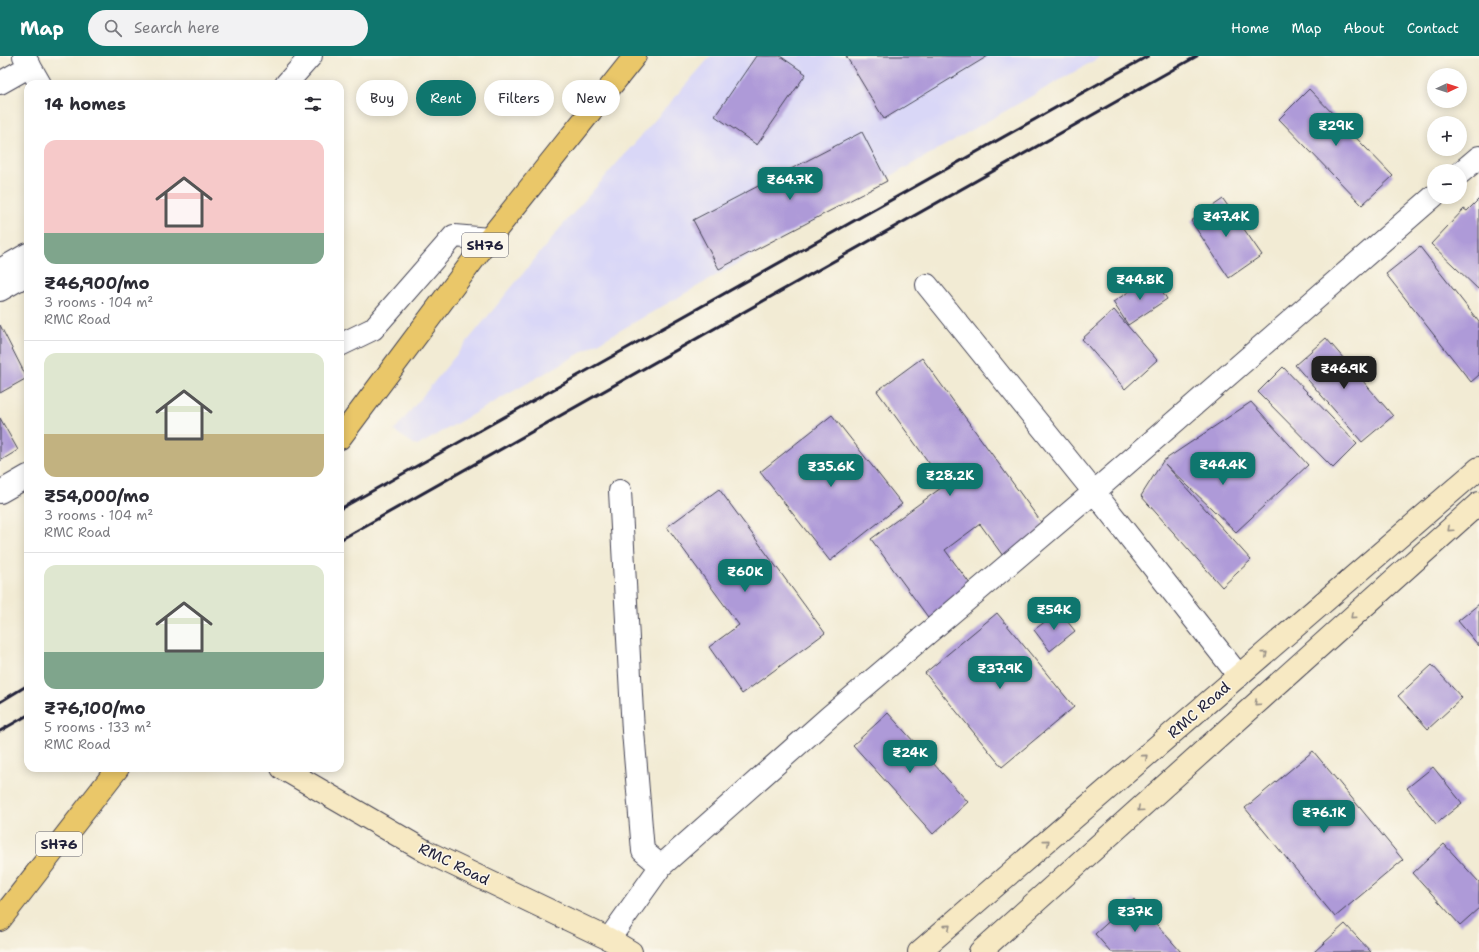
<!DOCTYPE html>
<html lang="en">
<head>
<meta charset="utf-8">
<style>
	:root { --surface:#fff; --page:#f2f2f3; --text:#2b2b33; --muted:#7c7c81; --line:#e1e1e2; --accent:#0f766e }
	body { margin:0; font-family:"Shantell Sans",sans-serif; background:var(--page); color:var(--text); height:100vh; display:flex; flex-direction:column; font-size:15px; white-space:nowrap }
	* { box-sizing:border-box; margin:0 }
	p { font-size:13px; color:var(--muted) }
	.icon { flex:none; width:22px; height:22px; fill:none; stroke:currentColor; stroke-width:2; stroke-linecap:round; stroke-linejoin:round }
	.map { position:relative; flex:1; overflow:hidden }
	.drawer { position:absolute; left:24px; top:24px; width:320px; height:692px; display:flex; flex-direction:column; background:var(--surface); border-radius:12px; box-shadow:0 2px 10px #0003 }
	.drawer>* { flex:none }
	.top-card { position:absolute; left:356px; top:24px; width:380px; height:36px; display:flex; gap:8px }
	.needle { width:26px; rotate:86deg }
	.buttons { position:absolute; left:1427px; top:12px; display:grid; gap:8px }
	.buttons a { display:grid; place-items:center; width:40px; height:40px; border-radius:50%; background:var(--surface); box-shadow:0 2px 10px #0003; font-size:20px }
	.price { position:absolute; translate:-50% -34px; padding:0 9px; border-radius:8px; background:var(--accent); color:#fff; font-size:13px; line-height:26px; filter:drop-shadow(0 1px 2px #0008) }
	.price::after { content:''; position:absolute; left:50%; top:24px; width:12px; height:9px; margin-left:-6px; background:inherit; clip-path:polygon(0 0,100% 0,50% 100%) }
	.price.on { background:#222; color:#fff }
	ul { padding:0; list-style:none }
	li { display:grid; align-content:center; gap:8px; height:212px; padding:0 20px }
	li+li { border-top:1px solid var(--line) }
	li span { display:grid; place-items:center; height:124px; border-radius:12px; color:#555 }
	li>.icon { margin-inline-start:auto }
	span .icon { width:72px; height:72px; fill:#fffc; stroke-width:1 }
	li b { font-size:17px }
	h2 { display:flex; justify-content:space-between; align-items:center; height:48px; padding:0 20px; font-size:17px }
	.tag { padding:0 14px; border-radius:18px; background:var(--surface); box-shadow:0 2px 10px #0003; font-size:14px; line-height:36px }
	.tag.on { background:var(--accent); color:#fff }
	header { display:flex; align-items:center; gap:24px; box-sizing:border-box; height:56px; padding:0 20px; background:var(--accent); color:#fff }
	header strong { font-size:19px }
	nav { display:flex; gap:22px; margin-inline-start:auto; font-size:14px }
	.search { width:280px; height:36px; background:var(--page); display:flex; align-items:center; gap:10px; box-sizing:border-box; padding:0 14px; border-radius:22px; color:var(--muted); font-size:15px }
	.map>svg:first-child { display:block }
</style>
</head>
<body>
<header>
<strong>Map</strong>
<div class="search"><svg class="icon" aria-label="search" viewBox="0 0 24 24"><circle cx="10" cy="10" r="6"/><path d="M15 15l6 6"/></svg>Search here</div>
<nav><a>Home</a><a>Map</a><a>About</a><a>Contact</a></nav>
</header>
<div class="map">
<svg width="1479" height="896" viewBox="0 0 1479 896">
	<rect width="100%" height="100%" fill="#fbf7ec"/>
	<filter id="ink" filterUnits="userSpaceOnUse"><feTurbulence type="fractalNoise" baseFrequency=".025" numOctaves="2"/><feDisplacementMap in="SourceGraphic" scale="8" xChannelSelector="R" yChannelSelector="G"/><feConvolveMatrix kernelMatrix="1 2 1 2 8 2 1 2 1" color-interpolation-filters="sRGB"/></filter>
	<filter id="wash" filterUnits="userSpaceOnUse"><feTurbulence type="fractalNoise" baseFrequency=".012" numOctaves="4" result="noise"/><feDisplacementMap in="SourceGraphic" scale="16" xChannelSelector="R" yChannelSelector="G"/><feGaussianBlur stdDeviation="0.9" result="paint"/><feColorMatrix in="noise" values="0 0 0 0 0 0 0 0 0 0 0 0 0 0 0 0 0 1.4 0 .05"/><feComposite in="paint" operator="in"/></filter>
	<g filter="url(#wash)">
		<rect width="100%" height="100%" fill="#f2ebd4"/>
		<!-- built -->
		<path fill="#d9d7f7" d="M711,0H1102L417,390L394,375L561,171Z"/>
		<g id="blocks">
			<!-- building -->
			<path fill="#ae9ad8" d="M756,0H780L806,18L757,89L715,60Z
				M846,0H988L884,63Z
				M1309,33L1393,120L1362,149L1279,63Z
				M862,76L887,125L719,213L693,164Z
				M1223,143L1262,199L1229,222L1191,165Z
				M1479,143V234L1431,188L1464,153L1467,155Z
				M1420,191L1479,266V319L1471,326L1386,218Z
				M1153,220L1167,243L1128,269L1113,246Z
				M1114,254L1157,304L1125,333L1082,283Z
				M0,269L27,322L0,337Z
				M1326,282L1393,360L1362,386L1295,309Z
				M922,302L1052,481L1011,511L980,468L945,494L976,536L933,568L871,483L945,429L877,335Z
				M1283,311L1357,388L1333,412L1258,336Z
				M1251,346L1308,409L1236,476L1165,408L1251,504L1222,531L1141,440L1163,405Z
				M832,359L902,448L830,505L760,416Z
				M0,362L18,394L0,405Z
				M719,433L825,577L742,638L709,591L739,569L667,471Z
				M1479,548V590L1458,565Z
				M1059,555L1075,575L1050,595L1034,574Z
				M997,557L1074,651L1002,711L925,617Z
				M1432,609L1462,642L1428,673L1398,640Z
				M888,657L968,746L933,778L853,689Z
				M1313,695L1403,804L1335,861L1245,752Z
				M1433,711L1462,747L1436,768L1407,732Z
				M1444,788L1479,826V852L1460,869L1413,817Z
				M1134,843L1181,896H1111L1095,878Z
				M1345,868L1371,896H1314Z"/>
		</g>
	</g>
	<g filter="url(#ink)">
		<use href="#blocks" fill-opacity="0" stroke="#414052" stroke-width="1"/>
		<g fill="none" stroke-linecap="round" stroke-linejoin="round">
			<!-- street casing -->
			<g stroke="#414052" stroke-width="24">
				<path id="street" d="M24,0L40,28
					M0,27L30,10
					M286,28L311,0
					M1460,117L1479,101
					M0,214L28,198
					M927,229L1094,436L1239,620
					M0,234L28,218
					M340,289L373,273L454,180L489,183
					M620,435L633,675L643,795L661,810
					M0,436L28,420
					M609,883L661,810L829,661L1094,436L1434,140"/>
			</g>
			<!-- secondary casing -->
			<g stroke="#414052" stroke-width="24">
				<path id="secondary" d="M282,712L425,795L609,883L631,896
					M919,896L1479,412
					M980,896L1479,447"/>
			</g>
			<!-- primary casing -->
			<g stroke="#414052" stroke-width="24">
				<path id="primary" d="M340,382L489,183L635,0
					M0,864L118,712"/>
			</g>
			<!-- street -->
			<use href="#street" stroke="#fff" stroke-width="22"/>
			<!-- secondary -->
			<use href="#secondary" stroke="#f7e9c3" stroke-width="22"/>
			<!-- primary -->
			<use href="#primary" stroke="#eac769" stroke-width="22"/>
			<!-- rail -->
			<path stroke="#22223b" stroke-width="3" d="M340,453L1148,0
				M340,484L1197,0
				M0,646L28,629
				M0,675L28,659"/>
		</g>
		<!-- one-way arrows -->
		<defs><path id="oneway-chevron" d="M-2-3.5L2.5 0L-2 3.5" fill="none" stroke-width="1.6" stroke-linecap="round" stroke-linejoin="round"/></defs>
		<g stroke="#978f86">
			<use href="#oneway-chevron" transform="translate(1450 473) rotate(138)"/>
			<use href="#oneway-chevron" transform="translate(1353 560) rotate(138)"/>
			<use href="#oneway-chevron" transform="translate(1265 598) rotate(-41)"/>
			<use href="#oneway-chevron" transform="translate(1257 647) rotate(138)"/>
			<use href="#oneway-chevron" transform="translate(1145 701) rotate(-41)"/>
			<use href="#oneway-chevron" transform="translate(1140 753) rotate(138)"/>
			<use href="#oneway-chevron" transform="translate(1047 786) rotate(-41)"/>
			<use href="#oneway-chevron" transform="translate(948 871) rotate(-41)"/>
		</g>
	</g>
	<g text-anchor="middle" dominant-baseline="central" stroke-width="3" stroke-linejoin="round" paint-order="stroke">
		<!-- shield labels -->
		<g fill="#fbf7ec" stroke="#636270" stroke-width="1">
			<rect x="462" y="177" width="46" height="24" rx="3"/>
			<rect x="36" y="776" width="46" height="24" rx="3"/>
		</g>
		<g font-size="14" font-weight="bold" fill="#22223b">
			<text x="485" y="189">SH76</text>
			<text x="59" y="788">SH76</text>
		</g>
		<!-- street labels -->
		<g font-size="15" fill="#22223b" stroke="#fbf7ec">
			<text transform="translate(1199 654) rotate(-41)">RMC Road</text>
			<text transform="translate(454 808) rotate(26)">RMC Road</text>
		</g>
	</g>
</svg>
<div class="buttons">
<a><svg class="needle" viewBox="-14 -14 28 28"><path d="M0-13l5 13h-10z" fill="#e53935"/><path d="M0 13l5-13h-10z" fill="#7c7c81"/></svg></a>
<a>+</a>
<a>−</a>
</div>
<b class="price" style="left:1336px;top:91px">₹29K</b>
<b class="price" style="left:790px;top:145px">₹64.7K</b>
<b class="price" style="left:1226px;top:182px">₹47.4K</b>
<b class="price" style="left:1140px;top:245px">₹44.8K</b>
<b class="price on" style="left:1344px;top:334px">₹46.9K</b>
<b class="price" style="left:1223px;top:430px">₹44.4K</b>
<b class="price" style="left:831px;top:432px">₹35.6K</b>
<b class="price" style="left:950px;top:441px">₹28.2K</b>
<b class="price" style="left:745px;top:537px">₹60K</b>
<b class="price" style="left:1054px;top:575px">₹54K</b>
<b class="price" style="left:1000px;top:634px">₹37.9K</b>
<b class="price" style="left:910px;top:718px">₹24K</b>
<b class="price" style="left:1324px;top:778px">₹76.1K</b>
<b class="price" style="left:1135px;top:877px">₹37K</b>
<div class="top-card">
<a class="tag">Buy</a>
<a class="tag on">Rent</a>
<a class="tag">Filters</a>
<a class="tag">New</a>
</div>
<section class="drawer">
<h2>14 homes<svg class="icon" aria-label="filters" viewBox="0 0 24 24"><path d="M4 7h16M4 17h16"/><circle cx="9" cy="7" r="2"/><circle cx="15" cy="17" r="2"/></svg></h2>
<ul>
<li><span style="background:linear-gradient(#f6c9c9 75%,#7fa58c 0)"><svg class="icon" aria-label="home" viewBox="0 0 24 24"><path d="M3 11l9-7 9 7M6 9v11h12V9"/></svg></span><div><b>₹46,900/mo</b><p>3 rooms · 104 m²</p><p>RMC Road</p></div></li>
<li><span style="background:linear-gradient(#dfe7d0 65%,#c2b280 0)"><svg class="icon" aria-label="home" viewBox="0 0 24 24"><path d="M3 11l9-7 9 7M6 9v11h12V9"/></svg></span><div><b>₹54,000/mo</b><p>3 rooms · 104 m²</p><p>RMC Road</p></div></li>
<li><span style="background:linear-gradient(#dfe7d0 70%,#7fa58c 0)"><svg class="icon" aria-label="home" viewBox="0 0 24 24"><path d="M3 11l9-7 9 7M6 9v11h12V9"/></svg></span><div><b>₹76,100/mo</b><p>5 rooms · 133 m²</p><p>RMC Road</p></div></li>
</ul>
</section>
</div>
</body>
</html>
